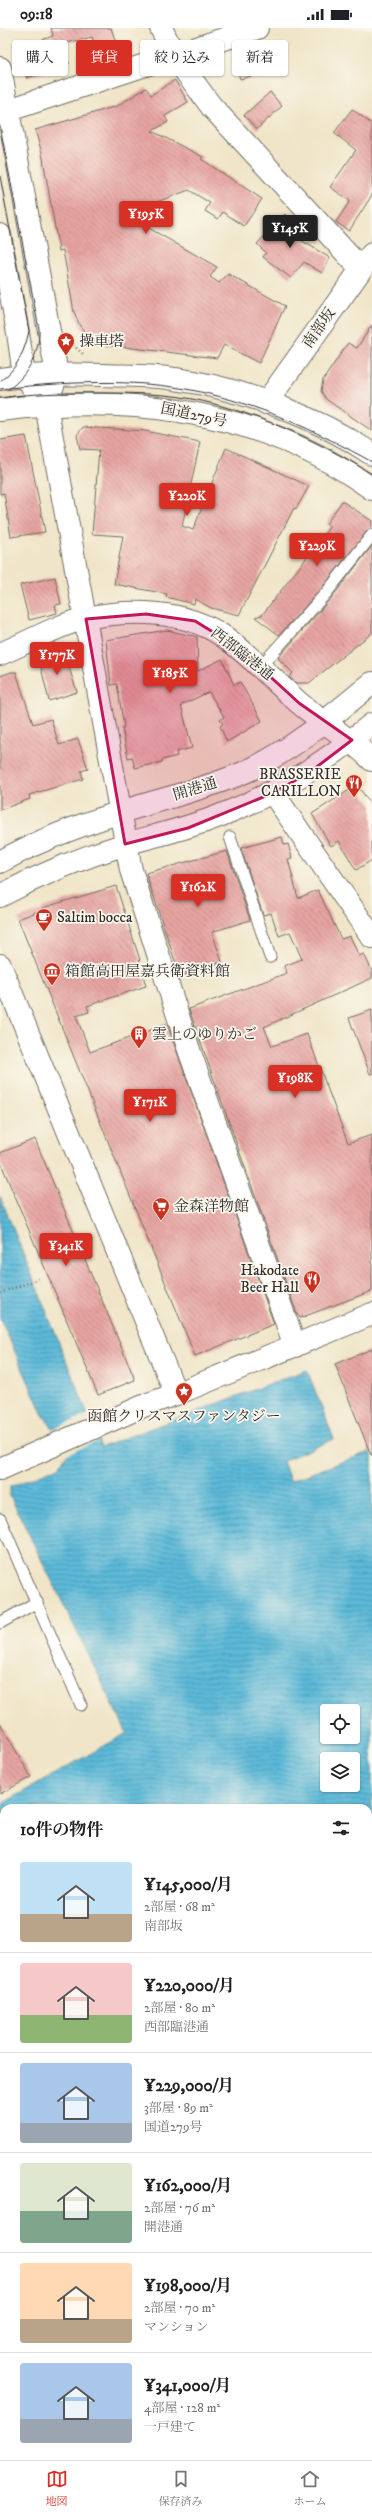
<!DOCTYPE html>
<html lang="ja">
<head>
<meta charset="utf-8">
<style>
	:root { --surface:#fff; --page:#f2f2f2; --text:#202124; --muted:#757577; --line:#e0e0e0; --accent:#d93025 }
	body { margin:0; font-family:"IM FELL DW Pica","Noto Serif JP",serif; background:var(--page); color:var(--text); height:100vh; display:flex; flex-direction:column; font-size:15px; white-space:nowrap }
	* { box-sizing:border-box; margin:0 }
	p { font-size:13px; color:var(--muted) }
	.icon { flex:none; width:22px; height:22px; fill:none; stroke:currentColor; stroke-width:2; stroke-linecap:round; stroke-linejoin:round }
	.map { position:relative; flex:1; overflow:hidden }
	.side { position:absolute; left:0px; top:1776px; width:372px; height:656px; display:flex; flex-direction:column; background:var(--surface); border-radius:12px 12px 0 0; box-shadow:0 1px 3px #0004 }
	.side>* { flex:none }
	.banner { position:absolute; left:12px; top:12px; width:348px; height:36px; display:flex; gap:8px }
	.fabs { position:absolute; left:320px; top:1676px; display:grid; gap:8px }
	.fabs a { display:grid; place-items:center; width:40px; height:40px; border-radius:4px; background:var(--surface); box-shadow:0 1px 3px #0004; font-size:20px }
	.price { position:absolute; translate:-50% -34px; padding:0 9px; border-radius:4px; background:var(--accent); color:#fff; font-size:13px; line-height:26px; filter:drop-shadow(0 1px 2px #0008) }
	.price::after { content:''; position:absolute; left:50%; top:24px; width:12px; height:9px; margin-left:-6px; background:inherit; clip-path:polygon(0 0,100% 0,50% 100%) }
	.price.active { background:#222; color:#fff }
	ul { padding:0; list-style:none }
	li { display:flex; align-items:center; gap:12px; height:100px; padding:0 20px }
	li+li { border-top:1px solid var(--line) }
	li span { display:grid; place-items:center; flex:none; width:112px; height:80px; border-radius:4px; color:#555 }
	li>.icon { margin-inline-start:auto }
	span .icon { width:48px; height:48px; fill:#fffc; stroke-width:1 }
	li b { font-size:17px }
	h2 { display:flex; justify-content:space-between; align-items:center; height:48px; padding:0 20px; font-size:17px }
	.pill { padding:0 14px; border-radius:4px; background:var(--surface); box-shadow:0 1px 3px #0004; font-size:14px; line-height:36px }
	.pill.active { background:var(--accent); color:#fff }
	.status { display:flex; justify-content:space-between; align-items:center; height:28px; padding:0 20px; background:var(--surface); direction:ltr }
	.status svg { height:11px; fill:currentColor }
	.menu { display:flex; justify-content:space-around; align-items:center; height:56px; border-top:1px solid var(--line); background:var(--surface); font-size:11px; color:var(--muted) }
	.menu a { display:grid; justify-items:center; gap:2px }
	.menu .active { color:var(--accent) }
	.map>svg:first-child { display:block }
</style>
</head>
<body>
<div class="status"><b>09:18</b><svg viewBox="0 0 49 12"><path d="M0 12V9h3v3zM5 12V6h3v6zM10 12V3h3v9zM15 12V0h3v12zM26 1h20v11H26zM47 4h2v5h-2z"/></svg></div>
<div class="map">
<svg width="372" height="2432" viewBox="0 0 372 2432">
	<defs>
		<pattern id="water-rules" width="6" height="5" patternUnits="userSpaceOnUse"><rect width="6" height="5" fill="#5bbad9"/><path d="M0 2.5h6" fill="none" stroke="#4b97b0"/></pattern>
		<pattern id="building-back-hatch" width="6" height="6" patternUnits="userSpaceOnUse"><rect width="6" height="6" fill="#e7a4a1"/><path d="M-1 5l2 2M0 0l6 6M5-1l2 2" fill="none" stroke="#bb8683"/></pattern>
	</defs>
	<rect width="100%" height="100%" fill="#fbf7ec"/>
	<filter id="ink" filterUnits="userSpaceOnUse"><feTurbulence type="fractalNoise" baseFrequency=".025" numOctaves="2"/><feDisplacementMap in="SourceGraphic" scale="8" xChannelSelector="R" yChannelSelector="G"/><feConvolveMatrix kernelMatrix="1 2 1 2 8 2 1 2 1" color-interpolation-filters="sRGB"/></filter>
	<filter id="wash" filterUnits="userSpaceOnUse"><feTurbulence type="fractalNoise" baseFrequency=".012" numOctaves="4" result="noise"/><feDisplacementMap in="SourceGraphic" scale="16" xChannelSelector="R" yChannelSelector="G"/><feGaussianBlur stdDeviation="0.9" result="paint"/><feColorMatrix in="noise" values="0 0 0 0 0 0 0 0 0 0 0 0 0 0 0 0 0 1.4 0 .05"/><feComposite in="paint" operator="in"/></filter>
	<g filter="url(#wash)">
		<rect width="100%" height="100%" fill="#f0e5c8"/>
		<!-- water -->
		<path fill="url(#water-rules)" stroke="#437282" fill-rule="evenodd" d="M0,1168L101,1419L307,1342L334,1411L283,1433L290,1453L372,1423V2338L368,2343V1780H4V2428H296L293,2432H0V1777L127,1705L10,1468V1459L59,1439L69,1423L43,1387L0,1290ZM327,1683H353V1709H327ZM327,1731H353V1757H327Z"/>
		<!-- pier -->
		<path fill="#f0e5c8" d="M89,1386L100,1412L65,1427L67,1423L51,1402Z"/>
		<g id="blocks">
			<!-- building -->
			<path fill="url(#building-back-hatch)" d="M51,0H111L118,20L98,27L92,9L62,16L69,36L27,50L16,21L53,8Z
				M250,26L256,47L240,51L234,30Z
				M175,52L188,74L165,88L168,94L152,103L203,129L201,131L262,171L244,198L223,184L218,191L205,183L210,175L189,162L124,186L217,239L210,249L219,255L228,246L285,278L259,335L224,317L217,330L98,316L88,309L80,298L74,284L63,222L59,223L42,125L35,102L117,78L146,60L151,67Z
				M270,64L282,78L257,101L244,87Z
				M352,81L372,96V167L349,203L336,194L350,173L330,159L356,122L334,105Z
				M285,186L298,199L291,206L330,230L322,245L304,234L291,250L263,229L266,225L257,216Z
				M372,297V403L327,372L321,363L323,352L348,315L357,320Z
				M83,399L145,403L200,414L182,498L193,502L226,420L309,458L296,481L294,480L239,587L211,580L195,571L194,576L166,569L167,566L114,556L123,508L92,506L99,422L80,421L77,407Z
				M26,408L45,504L11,509L4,465L0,466V412Z
				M342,473L372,493V500L367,503L322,560L279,607L255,589L262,587L308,528L330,498L326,496Z
				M372,518V605L309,655H296L289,649L293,645L278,630L332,569Z
				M55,549L61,576L55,577L57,585L29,592L20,557Z
				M167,602L197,609L198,643L222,631L234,657L240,654L262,693L227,714L220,698L223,696L220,692L224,689L209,664L181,677L192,720L176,724L177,728L162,732V734L135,740L132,729L128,730L122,700L124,699L117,656L111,657L106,612Z
				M63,621L77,664L49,673L40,635L42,634L41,629Z
				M11,644H16L33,696L51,691L59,717L78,711L88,741L81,743L83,751L29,767L30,771L0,782V648Z
				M357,757L372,778V832L356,842L339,813L331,818L312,786Z
				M282,809L284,817L288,816L292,830L288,831L298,870L318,862L341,911L350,908L359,928L364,926L372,943V950L264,999L272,1018L307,1006L348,1115L372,1107V1263L300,1290L297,1286L189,981L287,945L284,938L302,931L290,904L279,908L271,885L263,887L241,820Z
				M227,823L250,892L212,904L222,934L180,948L146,845Z
				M116,858L140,932L139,933L146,958L87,978L89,984L76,988L90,1024L167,996L274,1296L195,1328L18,891L42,882V880Z
				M372,982V1046H370L349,990Z
				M35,1111L135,1352L98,1367L0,1133V1125Z
				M372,1321V1427H371L335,1336Z
				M0,1695L31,1749L0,1766Z"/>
		</g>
	</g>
	<g filter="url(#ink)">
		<use href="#blocks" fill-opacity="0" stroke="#706c62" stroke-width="1"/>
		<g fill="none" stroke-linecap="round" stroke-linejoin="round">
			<!-- service casing -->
			<g stroke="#706c62" stroke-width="13">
				<path id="service" d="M260,639L327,564L372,507
					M230,809L270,929
					M0,1491L81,1677
					M0,1595L37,1574"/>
			</g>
			<!-- minor casing -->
			<g stroke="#706c62" stroke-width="24">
				<path id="minor" d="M161,0L175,29L211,78L361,241
					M0,85L257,0
					M273,765L372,909
					M0,937L176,1366L148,1376L0,1441"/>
			</g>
			<!-- tertiary casing -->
			<g stroke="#706c62" stroke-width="24">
				<path id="tertiary" d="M266,375L372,226
					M46,377L131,842L189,1022L295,1318
					M0,626C27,615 59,596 87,590C131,581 185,582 223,608C250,627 273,652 298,674C322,695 348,708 372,732
					M0,834C37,813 80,797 121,784C162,771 205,761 245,744C292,723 333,687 372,655
					M0,868C39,847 83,829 126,816C157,807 189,800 219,788C279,765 322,736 372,696
					M176,1366L372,1286"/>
			</g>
			<!-- secondary casing -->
			<g stroke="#706c62" stroke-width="24">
				<path id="secondary" d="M0,40L57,346L46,377
					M0,207L18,305L24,347L46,377"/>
			</g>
			<!-- trunk casing -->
			<g stroke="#706c62" stroke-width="24">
				<path id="trunk" d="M0,351C35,346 68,346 103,347C127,348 151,347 175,351C241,360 317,389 372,426
					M0,382C131,366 263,382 372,461"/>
			</g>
			<!-- path -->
			<path stroke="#706c62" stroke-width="2.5" stroke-dasharray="1 3" stroke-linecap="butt" d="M73,317L83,326
				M0,1265L38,1251
				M368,2355L372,2350
				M304,2432L307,2428
				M365,2432L372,2425"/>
			<!-- service -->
			<use href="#service" stroke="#fff" stroke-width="11"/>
			<!-- minor -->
			<use href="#minor" stroke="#fff" stroke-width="22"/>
			<!-- tertiary -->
			<use href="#tertiary" stroke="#fff" stroke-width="22"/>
			<!-- secondary -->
			<use href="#secondary" stroke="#fff" stroke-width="22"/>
			<!-- trunk -->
			<use href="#trunk" stroke="#fff" stroke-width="22"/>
			<!-- tram -->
			<path stroke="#2b2b2b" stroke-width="1" d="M0,98L39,301C40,325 28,347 9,361
				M0,148L29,303C25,322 17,342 0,353
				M0,361C62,354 135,350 196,363C259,376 317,403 372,434
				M0,370C31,365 62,365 94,365C117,365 140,365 164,367C233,373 314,410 372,446"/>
		</g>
	</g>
	<!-- marked area -->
	<path fill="#c2185b" fill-opacity="0.2" stroke="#c2185b" stroke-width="3" stroke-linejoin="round" d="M146,586L195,593L239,620L299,675L352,712L310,744L273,765L188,800L125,816L86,591Z"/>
	<!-- icons -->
	<defs>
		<g id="sight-pin" transform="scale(0.9)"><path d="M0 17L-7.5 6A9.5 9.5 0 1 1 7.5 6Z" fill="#c8321e" stroke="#fbf7ec"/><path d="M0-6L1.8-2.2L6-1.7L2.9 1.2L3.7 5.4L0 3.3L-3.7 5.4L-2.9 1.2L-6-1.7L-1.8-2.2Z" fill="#fff"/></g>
		<g id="restaurant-pin" transform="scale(0.9)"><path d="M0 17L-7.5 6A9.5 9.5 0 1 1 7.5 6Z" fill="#c8321e" stroke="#fbf7ec"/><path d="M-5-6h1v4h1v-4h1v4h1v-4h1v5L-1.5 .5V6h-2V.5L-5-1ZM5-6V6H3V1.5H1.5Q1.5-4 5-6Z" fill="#fff"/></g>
		<g id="cafe-pin" transform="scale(0.9)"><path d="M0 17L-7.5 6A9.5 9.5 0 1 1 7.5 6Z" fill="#c8321e" stroke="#fbf7ec"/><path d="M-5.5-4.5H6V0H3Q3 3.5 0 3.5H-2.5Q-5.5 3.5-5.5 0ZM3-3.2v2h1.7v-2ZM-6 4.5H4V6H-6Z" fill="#fff"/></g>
		<g id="museum-pin" transform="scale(0.9)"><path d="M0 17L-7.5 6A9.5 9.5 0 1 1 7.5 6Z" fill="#c8321e" stroke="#fbf7ec"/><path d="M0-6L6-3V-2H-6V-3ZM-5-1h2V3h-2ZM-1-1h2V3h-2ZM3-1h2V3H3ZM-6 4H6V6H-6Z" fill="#fff"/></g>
		<g id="building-pin" transform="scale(0.9)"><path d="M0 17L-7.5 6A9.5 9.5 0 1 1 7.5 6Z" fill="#c8321e" stroke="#fbf7ec"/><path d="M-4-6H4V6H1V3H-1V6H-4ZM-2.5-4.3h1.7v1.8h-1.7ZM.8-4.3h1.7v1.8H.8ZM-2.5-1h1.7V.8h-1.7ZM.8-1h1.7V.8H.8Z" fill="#fff"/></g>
		<g id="supermarket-pin" transform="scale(0.9)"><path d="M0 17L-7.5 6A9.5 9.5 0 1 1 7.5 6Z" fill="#c8321e" stroke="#fbf7ec"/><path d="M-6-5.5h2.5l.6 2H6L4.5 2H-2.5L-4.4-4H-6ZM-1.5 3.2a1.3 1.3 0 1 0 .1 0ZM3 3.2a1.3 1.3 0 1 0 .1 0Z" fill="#fff"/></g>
	</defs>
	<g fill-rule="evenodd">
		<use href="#sight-pin" x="66" y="313"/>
		<use href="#restaurant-pin" x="354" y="755"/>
		<use href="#cafe-pin" x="44" y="889"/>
		<use href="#museum-pin" x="52" y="943"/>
		<use href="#building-pin" x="139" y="1006"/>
		<use href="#supermarket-pin" x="161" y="1178"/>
		<use href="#restaurant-pin" x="312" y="1251"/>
		<use href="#sight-pin" x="184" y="1363"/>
	</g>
	<g text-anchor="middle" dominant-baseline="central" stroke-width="3.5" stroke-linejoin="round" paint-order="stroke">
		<!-- street labels -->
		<g font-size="15" fill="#2b2b2b" stroke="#fbf7ec">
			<text transform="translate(319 300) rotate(-55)">南部坂</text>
			<text transform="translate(194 387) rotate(12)">国道279号</text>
			<text transform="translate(242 626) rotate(38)">西部臨港通</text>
			<text transform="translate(195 761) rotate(-17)">開港通</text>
		</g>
		<!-- poi labels -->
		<g font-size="15" fill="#2b2b2b" stroke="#fbf7ec" text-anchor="start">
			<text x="79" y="313">操車塔</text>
			<text x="341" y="746" text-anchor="end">BRASSERIE<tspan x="341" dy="17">CARILLON</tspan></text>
			<text x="57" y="889">Saltim bocca</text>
			<text x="65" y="943">箱館高田屋嘉兵衛資料館</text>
			<text x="152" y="1006">雲上のゆりかご</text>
			<text x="174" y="1178">金森洋物館</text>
			<text x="299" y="1242" text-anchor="end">Hakodate<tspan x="299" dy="17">Beer Hall</tspan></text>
			<text x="184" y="1388" text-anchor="middle">函館クリスマスファンタジー</text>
		</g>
	</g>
</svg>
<div class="fabs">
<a><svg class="icon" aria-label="locate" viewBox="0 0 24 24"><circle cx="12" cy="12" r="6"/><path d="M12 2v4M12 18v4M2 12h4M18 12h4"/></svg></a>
<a><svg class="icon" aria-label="layers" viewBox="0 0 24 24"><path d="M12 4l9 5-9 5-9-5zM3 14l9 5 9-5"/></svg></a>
</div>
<b class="price" style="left:146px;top:207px">¥195K</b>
<b class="price active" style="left:290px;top:221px">¥145K</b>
<b class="price" style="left:187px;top:489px">¥220K</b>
<b class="price" style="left:317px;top:539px">¥229K</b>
<b class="price" style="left:57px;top:648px">¥177K</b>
<b class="price" style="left:170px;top:666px">¥185K</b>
<b class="price" style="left:198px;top:880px">¥162K</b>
<b class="price" style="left:295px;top:1071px">¥198K</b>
<b class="price" style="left:150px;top:1095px">¥171K</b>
<b class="price" style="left:66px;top:1239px">¥341K</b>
<div class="banner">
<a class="pill">購入</a>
<a class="pill active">賃貸</a>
<a class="pill">絞り込み</a>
<a class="pill">新着</a>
</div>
<section class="side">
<h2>10件の物件<svg class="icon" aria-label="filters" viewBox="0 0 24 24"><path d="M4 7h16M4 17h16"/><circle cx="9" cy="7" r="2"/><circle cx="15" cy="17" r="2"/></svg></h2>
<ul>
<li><span style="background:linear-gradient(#bfe0f5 65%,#b9a48a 0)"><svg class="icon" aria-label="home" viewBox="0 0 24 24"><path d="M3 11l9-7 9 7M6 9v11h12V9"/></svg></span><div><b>¥145,000/月</b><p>2部屋 · 68 m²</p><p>南部坂</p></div></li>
<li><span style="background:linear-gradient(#f6c9c9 65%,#8fb573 0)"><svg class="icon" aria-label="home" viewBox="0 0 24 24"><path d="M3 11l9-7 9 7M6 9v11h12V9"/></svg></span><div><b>¥220,000/月</b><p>2部屋 · 80 m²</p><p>西部臨港通</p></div></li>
<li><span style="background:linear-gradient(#a9c7e8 75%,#9aa5b1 0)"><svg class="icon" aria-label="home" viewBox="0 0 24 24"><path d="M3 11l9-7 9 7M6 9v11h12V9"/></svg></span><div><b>¥229,000/月</b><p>3部屋 · 89 m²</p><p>国道279号</p></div></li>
<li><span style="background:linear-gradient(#dfe7d0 60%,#7fa58c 0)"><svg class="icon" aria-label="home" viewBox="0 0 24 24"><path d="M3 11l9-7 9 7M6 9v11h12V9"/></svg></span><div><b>¥162,000/月</b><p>2部屋 · 76 m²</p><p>開港通</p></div></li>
<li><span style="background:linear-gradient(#ffd9b3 70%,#b9a48a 0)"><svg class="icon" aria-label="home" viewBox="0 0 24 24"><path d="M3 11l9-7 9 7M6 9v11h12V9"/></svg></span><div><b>¥198,000/月</b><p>2部屋 · 70 m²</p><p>マンション</p></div></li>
<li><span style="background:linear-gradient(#a9c7e8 70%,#9aa5b1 0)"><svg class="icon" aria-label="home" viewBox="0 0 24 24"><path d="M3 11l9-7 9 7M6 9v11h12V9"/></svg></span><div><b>¥341,000/月</b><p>4部屋 · 128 m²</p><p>一戸建て</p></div></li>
</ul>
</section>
</div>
<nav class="menu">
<a class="active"><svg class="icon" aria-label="map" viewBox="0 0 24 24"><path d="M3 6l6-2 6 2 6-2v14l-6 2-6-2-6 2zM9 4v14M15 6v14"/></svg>地図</a>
<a><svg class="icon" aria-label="saved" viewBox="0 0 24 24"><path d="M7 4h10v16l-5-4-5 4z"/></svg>保存済み</a>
<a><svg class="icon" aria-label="home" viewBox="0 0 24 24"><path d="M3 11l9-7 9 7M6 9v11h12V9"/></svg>ホーム</a>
</nav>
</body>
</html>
